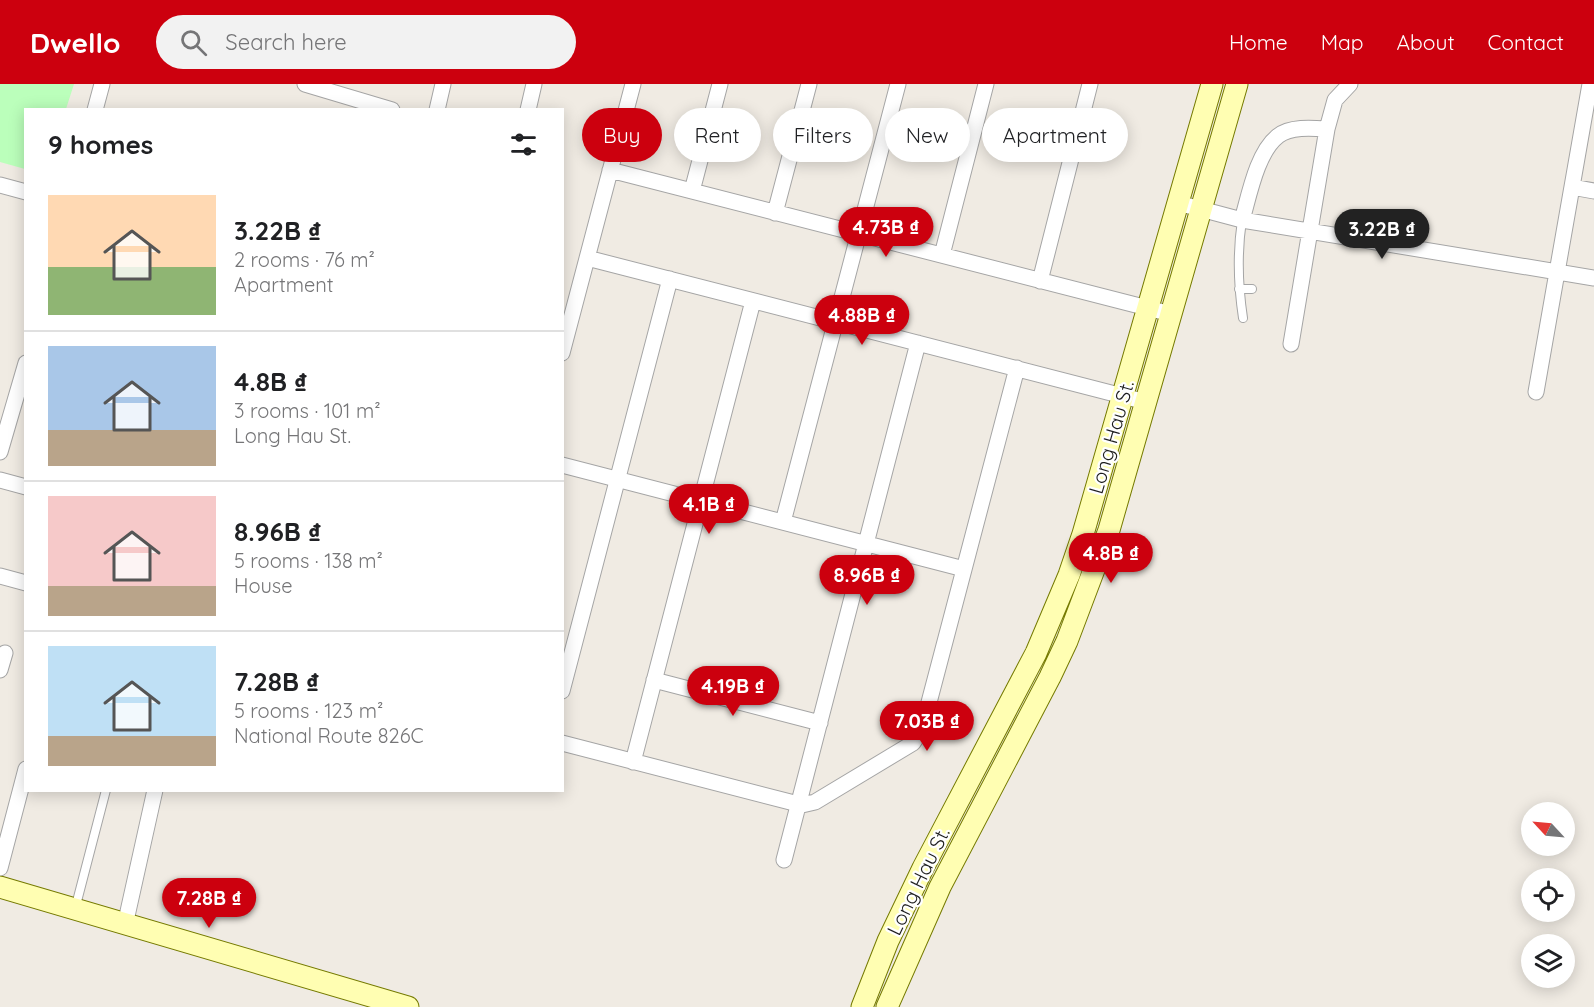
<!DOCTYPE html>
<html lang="en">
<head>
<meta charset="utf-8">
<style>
	:root { --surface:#fff; --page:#f2f2f2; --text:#202124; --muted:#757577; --line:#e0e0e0; --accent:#cc000e }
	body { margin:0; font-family:Quicksand,sans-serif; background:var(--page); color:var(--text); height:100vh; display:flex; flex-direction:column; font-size:22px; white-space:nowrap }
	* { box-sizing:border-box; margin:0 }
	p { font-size:20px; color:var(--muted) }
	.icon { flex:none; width:33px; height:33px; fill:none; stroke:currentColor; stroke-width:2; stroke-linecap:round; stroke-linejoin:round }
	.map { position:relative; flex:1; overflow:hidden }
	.panel { position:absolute; left:24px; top:24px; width:540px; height:684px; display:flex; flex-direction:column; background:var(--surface); border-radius:0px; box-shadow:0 3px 15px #0003 }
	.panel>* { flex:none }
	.guide { position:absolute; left:582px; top:24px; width:570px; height:54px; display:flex; gap:12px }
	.needle { width:39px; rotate:296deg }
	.buttons { position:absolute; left:1521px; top:718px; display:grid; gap:12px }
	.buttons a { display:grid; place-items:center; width:54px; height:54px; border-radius:50%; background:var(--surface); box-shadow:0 3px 15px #0003; font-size:30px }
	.price { position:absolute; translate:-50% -51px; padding:0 14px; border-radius:21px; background:var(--accent); color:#fff; font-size:20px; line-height:39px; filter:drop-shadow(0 2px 3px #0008) }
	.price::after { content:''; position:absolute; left:50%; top:36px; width:18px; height:14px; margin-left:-9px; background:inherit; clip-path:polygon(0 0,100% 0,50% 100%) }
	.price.selected { background:#222; color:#fff }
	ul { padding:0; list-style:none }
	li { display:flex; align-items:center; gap:18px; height:150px; padding:0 24px }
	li+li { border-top:2px solid var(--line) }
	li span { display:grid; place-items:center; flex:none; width:168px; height:120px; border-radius:0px; color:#555 }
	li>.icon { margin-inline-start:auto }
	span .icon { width:72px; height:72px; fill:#fffc; stroke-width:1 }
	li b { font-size:26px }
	h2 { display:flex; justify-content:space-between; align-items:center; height:72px; padding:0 24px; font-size:26px }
	.chip { padding:0 21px; border-radius:27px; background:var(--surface); box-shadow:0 3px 15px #0003; font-size:21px; line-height:54px }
	.chip.selected { background:var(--accent); color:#fff }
	header { display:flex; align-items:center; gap:36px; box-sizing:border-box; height:84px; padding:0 30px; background:var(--accent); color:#fff }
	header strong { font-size:28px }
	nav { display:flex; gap:33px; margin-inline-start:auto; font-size:21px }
	.search { width:420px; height:54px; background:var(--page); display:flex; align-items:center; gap:15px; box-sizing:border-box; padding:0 21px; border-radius:33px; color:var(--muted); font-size:22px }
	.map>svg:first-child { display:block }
</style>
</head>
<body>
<header>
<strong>Dwello</strong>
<div class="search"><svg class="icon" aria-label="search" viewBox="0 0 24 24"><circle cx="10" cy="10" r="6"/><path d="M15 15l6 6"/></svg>Search here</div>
<nav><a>Home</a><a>Map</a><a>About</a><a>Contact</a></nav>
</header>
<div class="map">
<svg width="1594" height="923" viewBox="0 0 1594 923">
	<rect width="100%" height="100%" fill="#f0ebe3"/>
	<!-- park -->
	<path fill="#bfb" d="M0,0H74L66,25L26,26L25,85L0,78Z"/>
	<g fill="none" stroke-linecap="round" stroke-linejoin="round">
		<!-- lane casing -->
		<g stroke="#a5a5a5" stroke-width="10">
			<path id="lane" d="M1242,136C1237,169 1238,201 1243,234
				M1239,205H1252
				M75,825L106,706"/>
		</g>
		<!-- street casing -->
		<g stroke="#a5a5a5" stroke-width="17">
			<path id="street" d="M305,0L392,26
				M95,26L102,0
				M437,26L443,0
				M528,26L534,0
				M610,86L1171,230
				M0,101L26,108
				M1572,103L1594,107
				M692,107L720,0
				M1178,119L1242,136L1594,194
				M775,129L809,0
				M1242,136C1249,112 1257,68 1278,52C1290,42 1313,44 1327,45L1335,16L1350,0
				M942,171L986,0
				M587,174L1146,318
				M1040,197L1090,0
				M1291,260L1327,45
				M562,269L633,0
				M1536,308L1590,0
				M0,368L26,279
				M562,381L964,485
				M0,396L26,403
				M783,438L898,0
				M0,492L26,499
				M0,586L5,569
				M654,596L820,639
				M562,607L670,195
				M562,659L802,721L815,718L913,659L922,645L1017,284
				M633,678L753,217
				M784,776L918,259
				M0,784L26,685
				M125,841L155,706"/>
		</g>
		<!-- secondary casing -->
		<g stroke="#757a00" stroke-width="23">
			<path id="secondary" d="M0,803L408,923
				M862,923L888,857L923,784L1036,569L1069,491L1083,450L1212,0
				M887,923L940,803L1050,593L1067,557L1109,446L1237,0"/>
		</g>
		<!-- lane -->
		<use href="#lane" stroke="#fff" stroke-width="8"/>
		<!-- street -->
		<use href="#street" stroke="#fff" stroke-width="15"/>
		<!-- secondary -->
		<use href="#secondary" stroke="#fffeb2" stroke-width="21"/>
	</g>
	<g text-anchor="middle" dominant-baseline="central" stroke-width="4.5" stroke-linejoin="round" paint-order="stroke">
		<!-- street labels -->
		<g font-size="20" fill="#1e1e1e" stroke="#fff">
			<text transform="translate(1111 353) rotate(-74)">Long Hau St.</text>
			<text transform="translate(918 797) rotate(-64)">Long Hau St.</text>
		</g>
	</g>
</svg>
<div class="buttons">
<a><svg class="needle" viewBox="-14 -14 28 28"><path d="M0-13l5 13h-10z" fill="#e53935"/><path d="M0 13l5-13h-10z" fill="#757577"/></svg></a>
<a><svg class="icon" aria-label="locate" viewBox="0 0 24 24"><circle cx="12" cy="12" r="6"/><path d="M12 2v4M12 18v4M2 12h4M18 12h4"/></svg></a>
<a><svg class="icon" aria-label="layers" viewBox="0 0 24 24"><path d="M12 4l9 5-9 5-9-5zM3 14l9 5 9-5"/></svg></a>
</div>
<b class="price" style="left:886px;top:174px">4.73B ₫</b>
<b class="price selected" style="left:1382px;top:176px">3.22B ₫</b>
<b class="price" style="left:862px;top:262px">4.88B ₫</b>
<b class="price" style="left:709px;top:451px">4.1B ₫</b>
<b class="price" style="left:1111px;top:500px">4.8B ₫</b>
<b class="price" style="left:867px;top:522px">8.96B ₫</b>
<b class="price" style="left:733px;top:633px">4.19B ₫</b>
<b class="price" style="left:927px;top:668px">7.03B ₫</b>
<b class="price" style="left:209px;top:845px">7.28B ₫</b>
<div class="guide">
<a class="chip selected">Buy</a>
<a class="chip">Rent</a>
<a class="chip">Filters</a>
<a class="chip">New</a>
<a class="chip">Apartment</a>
</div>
<section class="panel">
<h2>9 homes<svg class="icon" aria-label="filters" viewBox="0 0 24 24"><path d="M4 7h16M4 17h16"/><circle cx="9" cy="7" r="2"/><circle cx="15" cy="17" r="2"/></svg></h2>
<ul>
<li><span style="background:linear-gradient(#ffd9b3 60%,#8fb573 0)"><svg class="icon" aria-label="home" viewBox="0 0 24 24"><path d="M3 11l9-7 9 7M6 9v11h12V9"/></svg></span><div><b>3.22B ₫</b><p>2 rooms · 76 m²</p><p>Apartment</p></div></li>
<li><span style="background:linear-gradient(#a9c7e8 70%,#b9a48a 0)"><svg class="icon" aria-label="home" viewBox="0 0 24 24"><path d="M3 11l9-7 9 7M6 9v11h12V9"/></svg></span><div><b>4.8B ₫</b><p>3 rooms · 101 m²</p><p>Long Hau St.</p></div></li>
<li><span style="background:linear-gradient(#f6c9c9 75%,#b9a48a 0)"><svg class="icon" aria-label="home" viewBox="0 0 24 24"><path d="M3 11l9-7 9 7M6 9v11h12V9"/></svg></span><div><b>8.96B ₫</b><p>5 rooms · 138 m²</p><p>House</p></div></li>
<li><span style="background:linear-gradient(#bfe0f5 75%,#b9a48a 0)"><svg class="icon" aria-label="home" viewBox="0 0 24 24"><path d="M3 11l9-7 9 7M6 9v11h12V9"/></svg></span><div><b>7.28B ₫</b><p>5 rooms · 123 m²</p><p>National Route 826C</p></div></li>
</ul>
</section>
</div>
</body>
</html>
